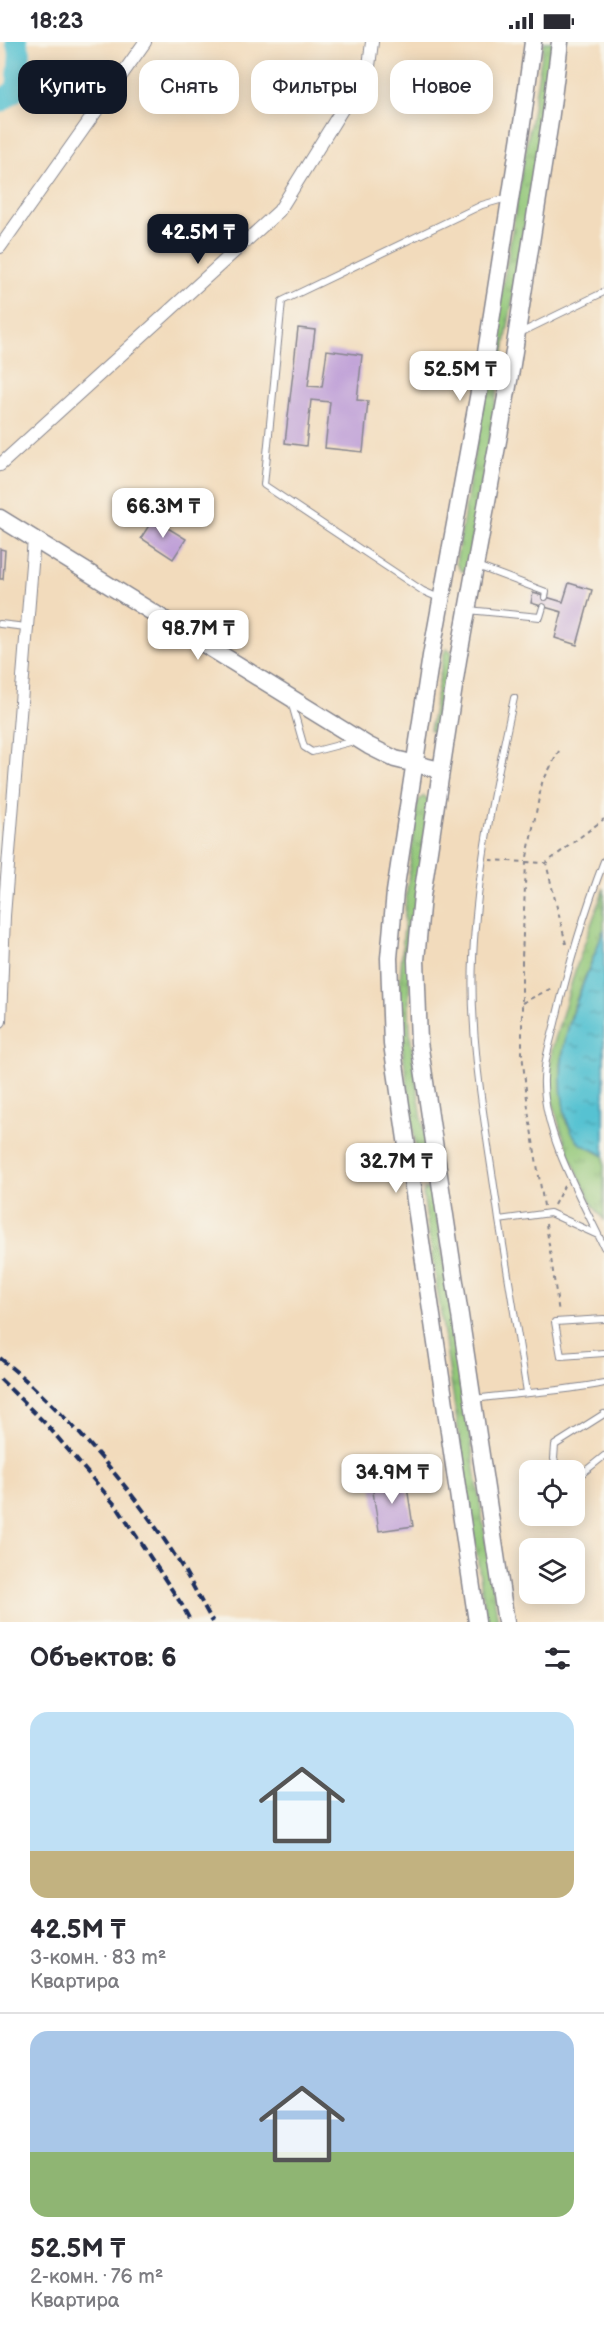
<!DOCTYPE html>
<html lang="ru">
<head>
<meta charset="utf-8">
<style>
	:root { --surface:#fff; --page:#f7f7f7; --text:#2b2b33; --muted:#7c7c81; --line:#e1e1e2; --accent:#111827 }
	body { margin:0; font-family:"Balsamiq Sans",sans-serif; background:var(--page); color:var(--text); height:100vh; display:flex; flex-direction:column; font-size:22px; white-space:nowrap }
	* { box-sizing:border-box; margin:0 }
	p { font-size:20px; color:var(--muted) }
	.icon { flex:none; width:33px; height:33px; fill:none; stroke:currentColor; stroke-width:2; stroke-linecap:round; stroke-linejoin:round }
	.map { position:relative; height:1580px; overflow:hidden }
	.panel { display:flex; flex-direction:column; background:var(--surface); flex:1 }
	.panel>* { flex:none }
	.top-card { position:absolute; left:18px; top:18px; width:568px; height:54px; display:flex; gap:12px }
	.fabs { position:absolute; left:519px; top:1418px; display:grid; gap:12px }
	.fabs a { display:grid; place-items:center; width:66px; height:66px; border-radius:12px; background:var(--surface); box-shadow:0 3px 15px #0003; font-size:30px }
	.price { position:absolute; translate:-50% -51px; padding:0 14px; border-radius:12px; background:#fff; color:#222; font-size:20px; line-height:39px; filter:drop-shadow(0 2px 3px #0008) }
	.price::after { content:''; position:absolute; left:50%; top:36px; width:18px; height:14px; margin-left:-9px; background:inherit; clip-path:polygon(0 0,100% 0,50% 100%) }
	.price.selected { background:var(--accent); color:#fff }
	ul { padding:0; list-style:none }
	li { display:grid; align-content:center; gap:12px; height:318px; padding:0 30px }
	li+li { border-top:2px solid var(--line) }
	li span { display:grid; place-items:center; height:186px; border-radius:18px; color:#555 }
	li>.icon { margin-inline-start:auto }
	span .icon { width:108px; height:108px; fill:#fffc; stroke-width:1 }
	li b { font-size:26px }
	h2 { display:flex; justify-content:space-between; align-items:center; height:72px; padding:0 30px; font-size:26px }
	.tag { padding:0 21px; border-radius:18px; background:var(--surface); box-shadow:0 3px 15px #0003; font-size:21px; line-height:54px }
	.tag.selected { background:var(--accent); color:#fff }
	.status { display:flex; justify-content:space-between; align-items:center; height:42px; padding:0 30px; background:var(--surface); direction:ltr }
	.status svg { height:16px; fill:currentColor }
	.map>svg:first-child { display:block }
</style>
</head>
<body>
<div class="status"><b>18:23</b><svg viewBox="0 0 49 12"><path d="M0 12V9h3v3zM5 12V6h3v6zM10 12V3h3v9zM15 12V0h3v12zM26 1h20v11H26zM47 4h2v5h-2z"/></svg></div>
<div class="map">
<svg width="604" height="1580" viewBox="0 0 604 1580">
	<defs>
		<pattern id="grass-tufts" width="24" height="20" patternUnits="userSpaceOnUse" patternTransform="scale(1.5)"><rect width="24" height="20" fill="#92c778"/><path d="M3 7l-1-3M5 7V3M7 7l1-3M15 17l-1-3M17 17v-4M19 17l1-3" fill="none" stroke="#76a266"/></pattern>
		<pattern id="water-ripples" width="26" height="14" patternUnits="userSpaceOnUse" patternTransform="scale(1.5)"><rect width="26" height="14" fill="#57c2d2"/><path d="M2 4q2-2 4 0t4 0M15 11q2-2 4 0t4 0" fill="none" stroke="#479eae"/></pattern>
	</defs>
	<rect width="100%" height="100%" fill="#f7f3e8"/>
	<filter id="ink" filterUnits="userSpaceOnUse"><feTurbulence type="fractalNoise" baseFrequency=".0167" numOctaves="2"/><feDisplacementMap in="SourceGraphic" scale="12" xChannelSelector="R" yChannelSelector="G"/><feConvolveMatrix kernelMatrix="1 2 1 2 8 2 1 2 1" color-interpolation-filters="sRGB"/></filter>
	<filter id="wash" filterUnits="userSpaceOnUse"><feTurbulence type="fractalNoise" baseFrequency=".008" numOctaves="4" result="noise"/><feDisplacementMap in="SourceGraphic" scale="24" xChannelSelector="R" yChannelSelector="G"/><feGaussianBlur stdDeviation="1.35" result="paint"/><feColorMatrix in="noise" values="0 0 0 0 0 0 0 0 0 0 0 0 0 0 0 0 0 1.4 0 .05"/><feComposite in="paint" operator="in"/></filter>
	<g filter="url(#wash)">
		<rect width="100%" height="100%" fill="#f2dbbc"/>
		<!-- grass -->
		<path fill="url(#grass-tufts)" stroke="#567b6b" stroke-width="1.5" d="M544,0H553L548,44L468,525L465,529H461L456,521Z
			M447,607L452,610L439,690L435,692L430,688L444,611Z
			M424,754L429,759C421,823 410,889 409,955C408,1004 420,1056 426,1105L425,1109L420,1110L416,1107L402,1002L399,954L406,856L418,759Z
			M604,846V887L572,969L561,1020V1046L566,1080L578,1100L604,1114V1178L592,1162L572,1118L560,1085L548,1043L552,1008L575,929Z
			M425,1147L433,1149L498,1580H487L423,1152Z"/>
		<!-- water -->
		<path fill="url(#water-ripples)" stroke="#397898" stroke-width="1.5" d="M604,887V1114C597,1107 583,1106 577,1098C568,1086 565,1074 563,1059C553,998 585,943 604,887Z"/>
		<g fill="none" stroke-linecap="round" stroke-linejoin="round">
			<!-- river -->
			<path stroke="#57c2d2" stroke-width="22" d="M0,60L17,47L20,11L16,0"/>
		</g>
		<g id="blocks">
			<!-- building -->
			<path fill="#be9ed7" d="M298,286L315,288L308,344L322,345L327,308L362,313L357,358L368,359L363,410L325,406L330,360L311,358L306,404L285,401Z
				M153,477L186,497L173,517L141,496Z
				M0,507L5,508L3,537H0Z
				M569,541L592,548L577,603L555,596L562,570L531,561L533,551L563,560Z
				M406,1438L413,1484L379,1489L372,1443Z"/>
		</g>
	</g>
	<g filter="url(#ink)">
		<use href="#blocks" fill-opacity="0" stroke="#86858d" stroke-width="1.5"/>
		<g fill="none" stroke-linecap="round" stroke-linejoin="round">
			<!-- service casing -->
			<g stroke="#86858d" stroke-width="8">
				<path id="service" d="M518,292L604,250
					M477,524L546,550L545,555
					M439,556L423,549L264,443L282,259L482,163L507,156
					M468,568L540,575L543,565
					M0,582L26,585
					M291,659L304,705L312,710L354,699
					M604,819C584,871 568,926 555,981C550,1001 543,1022 544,1043C545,1095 582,1158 604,1205
					M499,1178C487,1091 469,1004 473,916C477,828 495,742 514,656
					M604,1277L555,1280L561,1314L604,1311
					M527,1350L499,1178L550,1171L598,1193
					M474,1357C517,1351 561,1350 604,1341
					M559,1428L554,1417L555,1403L604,1372
					M574,1438L604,1414"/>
			</g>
			<!-- minor casing -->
			<g stroke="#86858d" stroke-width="14">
				<path id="minor" d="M0,205L145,0
					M0,423L279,169L369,24L372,0
					M0,979L4,874L34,497"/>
			</g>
			<!-- tertiary casing -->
			<g stroke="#86858d" stroke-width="17">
				<path id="tertiary" d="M410,1131L437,1127"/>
			</g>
			<!-- secondary casing -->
			<g stroke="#86858d" stroke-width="19">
				<path id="secondary" d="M0,476L369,704L395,717L440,728
					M477,1580L392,1002L389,916L395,850L431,614L485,317L523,75L533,0
					M506,1580L419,1000L416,918L422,854L458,618L512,322L550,79L560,0"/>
			</g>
			<!-- path -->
			<path stroke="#86858d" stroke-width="2" stroke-dasharray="4.5 4.5" stroke-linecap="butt" d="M490,818L545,821
				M566,902L546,821L604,777
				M522,961L554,945
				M554,1163L564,1144
				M544,1164L529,1075L522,1011V916L526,820L542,741L559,709
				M546,1182L559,1271"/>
			<!-- service -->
			<use href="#service" stroke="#fff" stroke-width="6"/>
			<!-- minor -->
			<use href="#minor" stroke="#fff" stroke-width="12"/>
			<!-- tertiary -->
			<use href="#tertiary" stroke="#fff" stroke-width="15"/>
			<!-- secondary -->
			<use href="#secondary" stroke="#fff" stroke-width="16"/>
			<!-- rail -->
			<path stroke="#1b2f5e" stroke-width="4" stroke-dasharray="9 4.5" stroke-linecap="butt" d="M0,1316C69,1373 131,1445 179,1520C191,1539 201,1560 213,1580
				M0,1337L46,1382L117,1465L182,1563L191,1580"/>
		</g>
	</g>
</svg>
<div class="fabs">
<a><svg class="icon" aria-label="locate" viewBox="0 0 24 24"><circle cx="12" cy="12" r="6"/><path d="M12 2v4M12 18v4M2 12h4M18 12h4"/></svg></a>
<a><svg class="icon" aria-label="layers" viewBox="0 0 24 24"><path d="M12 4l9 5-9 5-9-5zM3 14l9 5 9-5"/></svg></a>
</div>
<b class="price selected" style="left:198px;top:223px">42.5M ₸</b>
<b class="price" style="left:460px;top:360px">52.5M ₸</b>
<b class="price" style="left:163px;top:497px">66.3M ₸</b>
<b class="price" style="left:198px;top:619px">98.7M ₸</b>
<b class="price" style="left:396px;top:1152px">32.7M ₸</b>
<b class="price" style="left:392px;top:1463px">34.9M ₸</b>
<div class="top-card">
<a class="tag selected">Купить</a>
<a class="tag">Снять</a>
<a class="tag">Фильтры</a>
<a class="tag">Новое</a>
</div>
</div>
<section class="panel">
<h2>Объектов: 6<svg class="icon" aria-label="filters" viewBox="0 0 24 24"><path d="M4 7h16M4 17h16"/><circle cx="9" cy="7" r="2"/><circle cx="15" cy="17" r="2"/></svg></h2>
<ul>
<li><span style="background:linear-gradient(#bfe0f5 75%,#c2b280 0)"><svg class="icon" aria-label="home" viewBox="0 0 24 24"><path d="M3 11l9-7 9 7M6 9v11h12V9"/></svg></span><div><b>42.5M ₸</b><p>3-комн. · 83 m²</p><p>Квартира</p></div></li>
<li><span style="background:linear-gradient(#a9c7e8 65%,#8fb573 0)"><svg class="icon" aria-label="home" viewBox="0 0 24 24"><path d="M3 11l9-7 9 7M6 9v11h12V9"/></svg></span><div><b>52.5M ₸</b><p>2-комн. · 76 m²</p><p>Квартира</p></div></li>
</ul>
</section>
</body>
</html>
